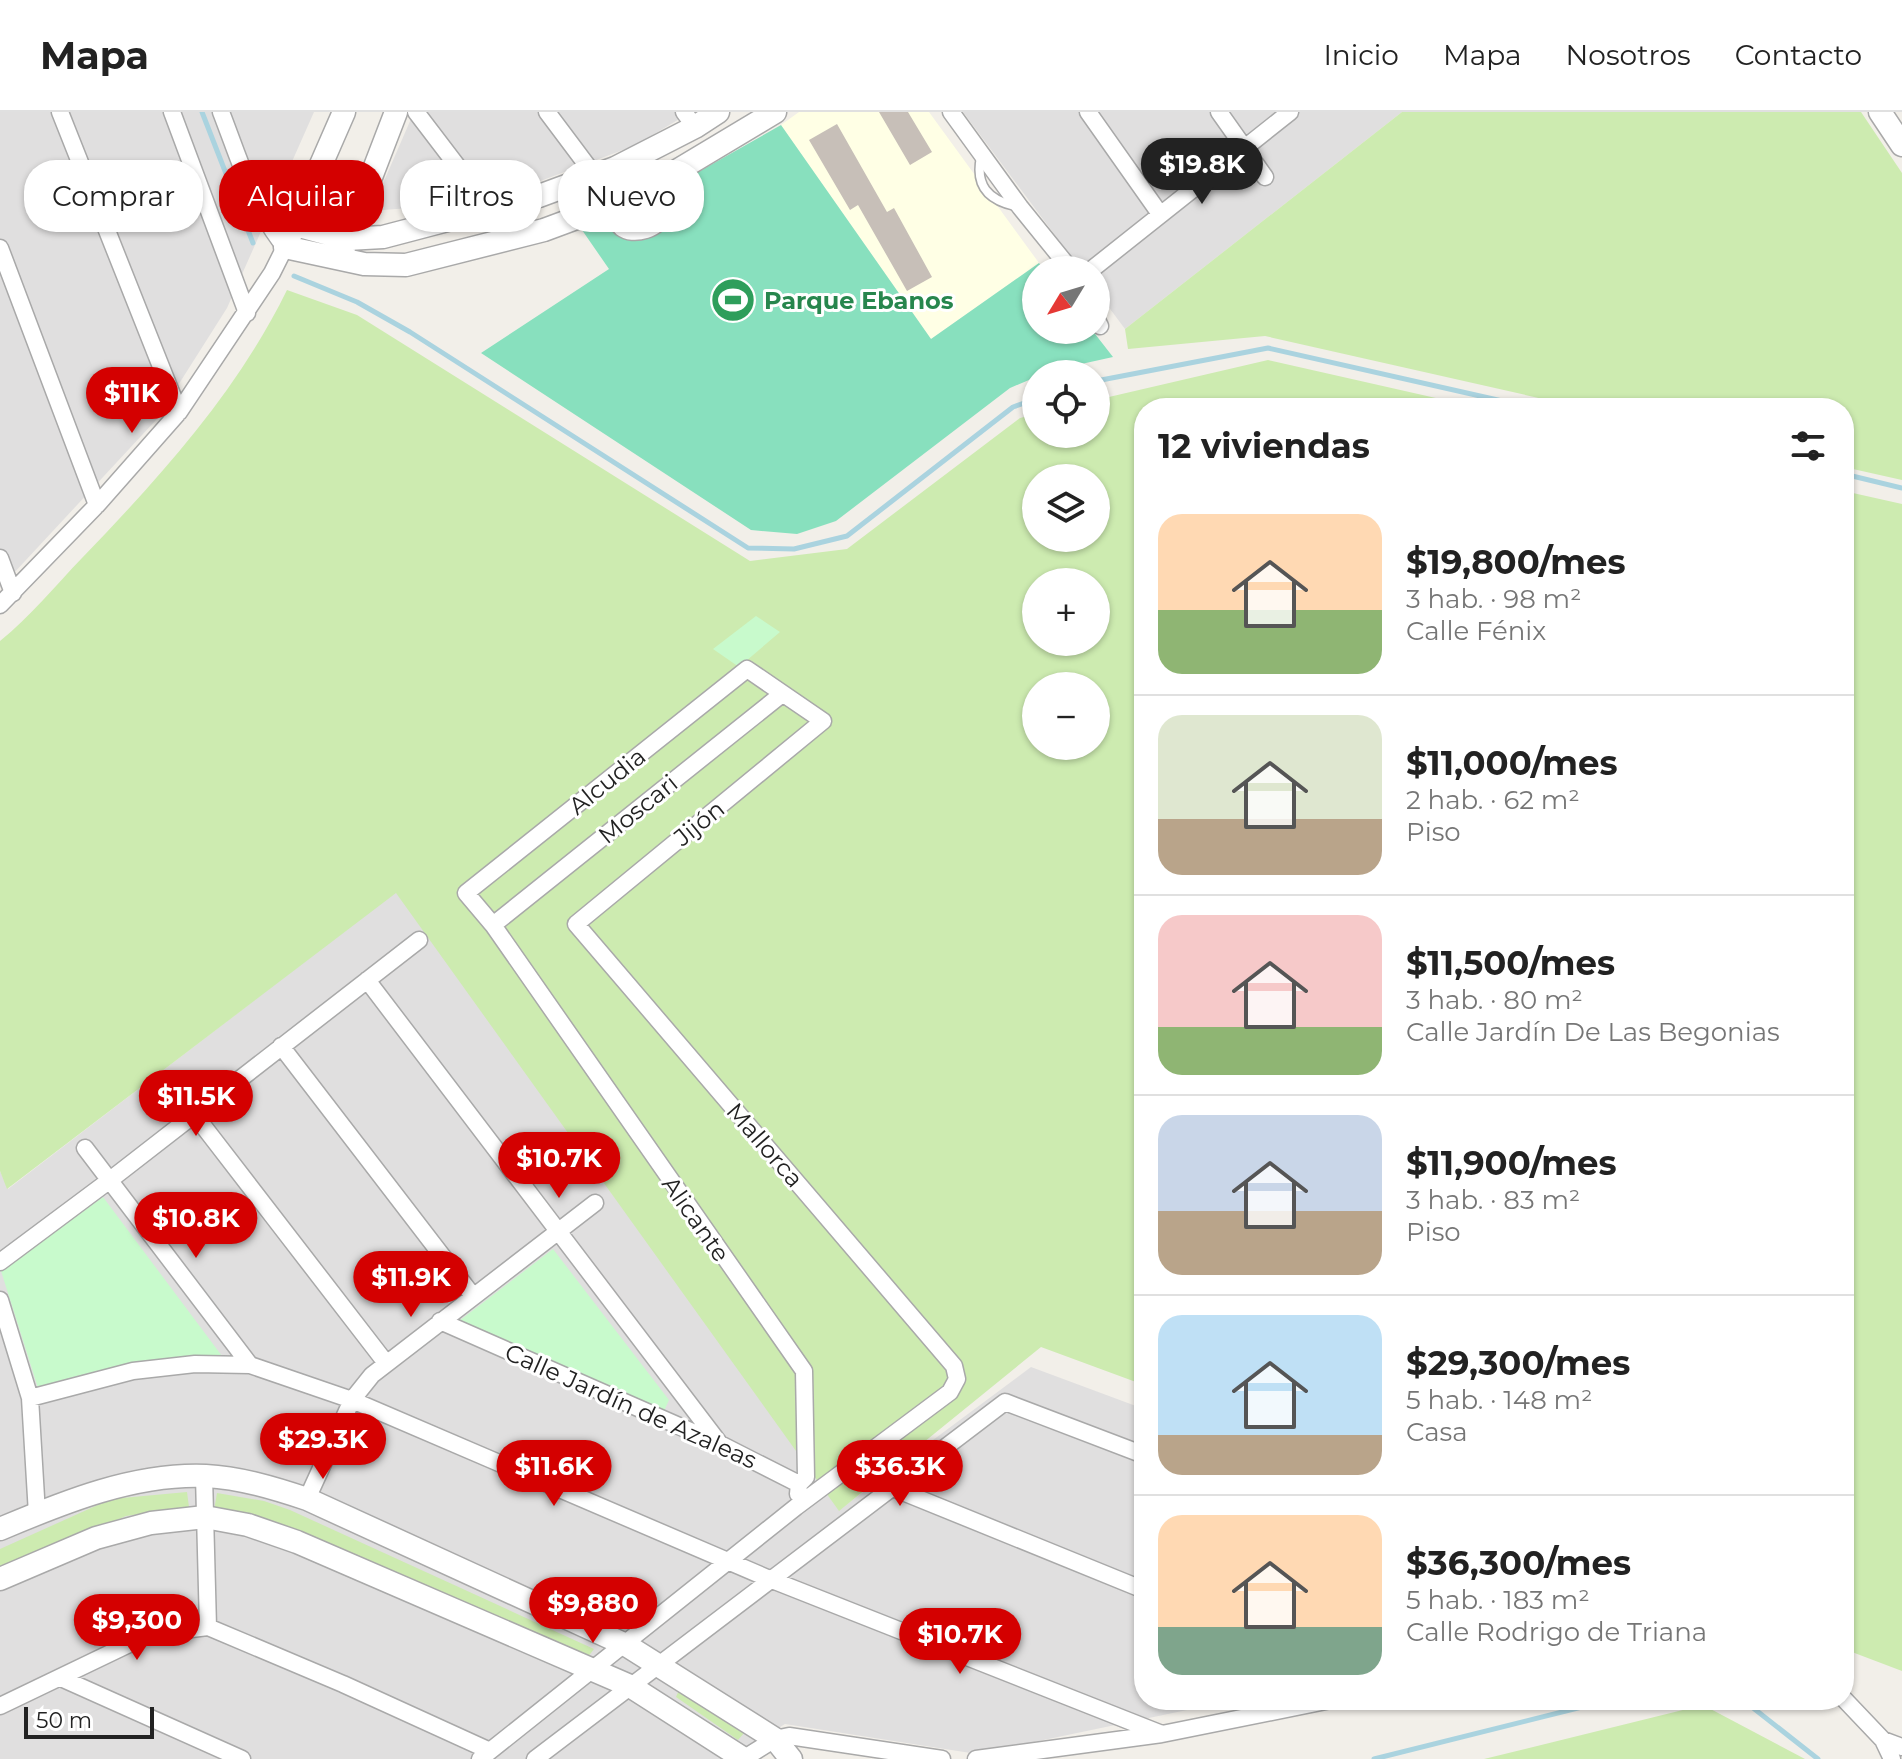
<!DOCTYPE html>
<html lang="es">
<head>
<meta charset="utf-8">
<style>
	:root { --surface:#fff; --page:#f2f2f2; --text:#222; --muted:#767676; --line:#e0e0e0; --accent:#d40000 }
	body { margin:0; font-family:Montserrat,sans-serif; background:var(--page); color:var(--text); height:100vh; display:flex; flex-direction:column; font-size:30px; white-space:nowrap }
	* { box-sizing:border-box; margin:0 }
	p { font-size:26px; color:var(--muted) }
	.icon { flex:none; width:44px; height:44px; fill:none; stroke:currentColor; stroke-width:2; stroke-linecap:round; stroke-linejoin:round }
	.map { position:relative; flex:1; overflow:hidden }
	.drawer { position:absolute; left:1134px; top:286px; width:720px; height:1312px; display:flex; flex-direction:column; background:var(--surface); border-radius:32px; box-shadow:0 2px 6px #0004 }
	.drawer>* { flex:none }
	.hud { position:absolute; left:24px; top:48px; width:760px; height:72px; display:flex; gap:16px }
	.needle { width:52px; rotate:232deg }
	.tools { position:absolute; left:1022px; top:144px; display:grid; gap:16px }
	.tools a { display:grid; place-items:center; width:88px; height:88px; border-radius:50%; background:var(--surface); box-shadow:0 2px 6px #0004; font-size:40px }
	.scale { position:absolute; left:24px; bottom:20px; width:130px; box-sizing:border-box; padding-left:8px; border:4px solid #222; border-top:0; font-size:22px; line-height:28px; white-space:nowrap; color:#222; -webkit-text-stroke:6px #fff; paint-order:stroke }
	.price { position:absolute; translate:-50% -68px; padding:0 18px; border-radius:28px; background:var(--accent); color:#fff; font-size:26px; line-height:52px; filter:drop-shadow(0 2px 4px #0008) }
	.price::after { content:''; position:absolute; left:50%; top:48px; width:24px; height:18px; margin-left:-12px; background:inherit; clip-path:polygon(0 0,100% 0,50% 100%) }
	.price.current { background:#222; color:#fff }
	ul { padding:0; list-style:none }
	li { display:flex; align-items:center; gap:24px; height:200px; padding:0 24px }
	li+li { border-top:2px solid var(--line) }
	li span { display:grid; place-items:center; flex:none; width:224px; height:160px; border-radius:24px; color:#555 }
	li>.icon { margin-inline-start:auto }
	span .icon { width:96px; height:96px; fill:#fffc; stroke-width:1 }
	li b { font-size:34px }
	h2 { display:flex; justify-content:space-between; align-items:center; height:96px; padding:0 24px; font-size:34px }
	.tag { padding:0 28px; border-radius:32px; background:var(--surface); box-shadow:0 2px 6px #0004; font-size:28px; line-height:72px }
	.tag.current { background:var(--accent); color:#fff }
	header { display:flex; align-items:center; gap:48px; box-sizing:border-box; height:112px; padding:0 40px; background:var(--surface); border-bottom:2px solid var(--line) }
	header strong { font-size:38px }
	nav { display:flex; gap:44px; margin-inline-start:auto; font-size:28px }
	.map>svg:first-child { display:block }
</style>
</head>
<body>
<header>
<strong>Mapa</strong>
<nav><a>Inicio</a><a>Mapa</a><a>Nosotros</a><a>Contacto</a></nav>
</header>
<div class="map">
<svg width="1902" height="1647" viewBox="0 0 1902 1647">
	<rect width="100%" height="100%" fill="#f2efe9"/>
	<!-- residential -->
	<path fill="#e0dfdf" d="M0,0H314L227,196L156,308L0,476Z
		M414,0H691L636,33L485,90L371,99Z
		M963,0H1402L1125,217L1096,178V158H1081Z
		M756,504L839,1398L1031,1255L1144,1297V1588H1235L977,1642L785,1612L728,1647H0V1059L8,1077Z"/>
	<!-- education -->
	<path fill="#ffffe5" d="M799,0H929L1039,151L931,227L781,13Z"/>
	<!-- grass -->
	<path fill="#cdebb0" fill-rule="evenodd" d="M1402,0H1861L1902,61V368L1844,355V296H1583L1265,224L1128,237L1125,217Z
		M287,178L357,203L750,449L847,437L1020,306L1036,302V322H1096V288L1268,248L1480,296H1144V1273L1041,1235L839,1399L396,781L7,1077L0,1059V529C30,505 55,474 82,446C160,365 237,280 287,178ZM1036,366H1096V426H1036ZM1036,470H1096V530H1036ZM1036,574H1096V634H1036Z
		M1844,379L1902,392V1559L1844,1537Z
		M187,1380L189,1395L126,1404L0,1458V1437L111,1387Z
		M217,1381L264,1389L290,1398L594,1537L584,1550L214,1398Z
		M679,1578L744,1621L738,1628L676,1585Z
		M1703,1593L1805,1647H1484Z"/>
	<!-- park -->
	<path fill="#c8facc" d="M756,504L780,520L739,555L713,537Z
		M103,1085L222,1244C156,1250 102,1253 38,1276L1,1159Z
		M553,1137L669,1288L664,1299L459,1209Z"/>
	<!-- pitch -->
	<path fill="#88e0be" d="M781,13L931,227L1039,151L1044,158H1036V218H1092L1113,245L1036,262V265L1010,276L836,409L797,422L751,418L481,241L609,157L582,118L615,107Z"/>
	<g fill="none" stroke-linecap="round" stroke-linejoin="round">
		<!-- stream -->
		<path stroke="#aad3df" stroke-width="5" d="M202,0L253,131
			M294,164L357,190L410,220L748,436L794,437L847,424L1013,295L1036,287
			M1096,269L1268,236L1533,296
			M1844,362L1902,376
			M1743,1588L1818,1647
			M1374,1647L1610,1588"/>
	</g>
	<!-- building -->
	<path fill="#c7bfb8" d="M879,0H908L932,40L910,53Z
		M837,12L887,100L894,96L932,165L907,179L858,93L850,98L809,28Z"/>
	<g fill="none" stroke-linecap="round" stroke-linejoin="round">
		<!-- service casing -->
		<g stroke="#a9a9a9" stroke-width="11">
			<path id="service" d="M981,45C975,73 988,88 1015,94
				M606,96C609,105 612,113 619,119C633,130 663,121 668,103C671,93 667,80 665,70"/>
		</g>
		<!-- minor casing -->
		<g stroke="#a9a9a9" stroke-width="19">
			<path id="minor" d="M60,0L179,300
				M172,0L247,201
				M416,0L474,76L498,95
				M547,0L595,64L606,95
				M684,0L695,15
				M951,0L1020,95L1071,158
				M1088,0L1160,102
				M1219,0L1265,65
				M0,136L97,393
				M1091,158L1290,0
				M1096,206L1100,214
				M0,446L13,481
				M0,493L97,393L179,300L272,161L285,135C253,96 239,46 221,0
				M493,813L782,582
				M367,868L720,1332
				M281,934L473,1184
				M194,1002L386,1251
				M85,1036L250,1253
				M0,1150L110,1068L419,828
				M0,1188L30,1286L37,1402
				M440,1209L720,1332L799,1372L798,1382
				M30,1286L133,1259L195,1252L250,1253L352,1288L772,1468L1162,1622
				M204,1364L208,1515
				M893,1376L1144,1478
				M307,1387L352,1288L372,1263L595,1091
				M61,1566L242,1647
				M1844,1587L1883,1628L1892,1647
				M0,1594L150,1522L208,1515L343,1572L490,1639
				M1883,1628L1902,1635
				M480,1647L796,1395L950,1280L957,1267L954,1254L576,812L823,609L747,557L466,781L493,813L804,1259L806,1365L799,1372
				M535,1647L1005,1290L1144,1343
				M743,1647L775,1627L789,1624L942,1647
				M976,1647L1162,1622L1331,1588"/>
		</g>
		<!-- tertiary casing -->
		<g stroke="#a9a9a9" stroke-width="25">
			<path id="tertiary" d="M344,0L285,135L364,152L406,153L544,118L606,95L665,66L775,0
				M1880,0L1902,33
				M295,113L347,127L383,125L539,84L615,56L695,15L718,0
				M343,138L396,0
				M0,1417C64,1390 135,1361 206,1364C241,1366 274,1376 307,1387L626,1533L775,1627L791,1647
				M0,1467L96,1426L151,1411L205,1405L248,1413L297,1430L630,1574L744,1647"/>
		</g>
		<!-- service -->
		<use href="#service" stroke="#fff" stroke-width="8"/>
		<!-- minor -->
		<use href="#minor" stroke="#fff" stroke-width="16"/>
		<!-- tertiary -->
		<use href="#tertiary" stroke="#fff" stroke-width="22"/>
	</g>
	<!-- icons -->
	<defs>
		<g id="stadium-disc" transform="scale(2.3)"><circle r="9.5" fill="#2e9e5b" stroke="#fff"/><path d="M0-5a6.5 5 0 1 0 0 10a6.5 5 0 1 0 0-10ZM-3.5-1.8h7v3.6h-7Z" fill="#fff"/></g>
	</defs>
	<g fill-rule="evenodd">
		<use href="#stadium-disc" x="733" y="188"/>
	</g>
	<g text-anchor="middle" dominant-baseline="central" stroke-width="6" stroke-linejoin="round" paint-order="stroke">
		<!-- leisure labels -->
		<g font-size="24" font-weight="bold" fill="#27864d" stroke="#fff" text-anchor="start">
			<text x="764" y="188">Parque Ebanos</text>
		</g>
		<!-- street labels -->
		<g font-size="24" fill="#222" stroke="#fff">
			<text transform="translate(607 669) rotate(-39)">Alcudia</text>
			<text transform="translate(638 697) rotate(-39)">Moscari</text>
			<text transform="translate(699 711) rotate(-39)">Jijón</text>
			<text transform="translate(765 1033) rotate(49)">Mallorca</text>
			<text transform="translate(696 1107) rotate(55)">Alicante</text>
			<text transform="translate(631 1294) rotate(24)">Calle Jardín de Azaleas</text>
		</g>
	</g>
</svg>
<div class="tools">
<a><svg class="needle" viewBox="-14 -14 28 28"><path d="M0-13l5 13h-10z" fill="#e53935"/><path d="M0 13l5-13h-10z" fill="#767676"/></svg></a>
<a><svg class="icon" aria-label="locate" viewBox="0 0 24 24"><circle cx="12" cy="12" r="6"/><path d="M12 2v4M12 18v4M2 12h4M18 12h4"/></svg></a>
<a><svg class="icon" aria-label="layers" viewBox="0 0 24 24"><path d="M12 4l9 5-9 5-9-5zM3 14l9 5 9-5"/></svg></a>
<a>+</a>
<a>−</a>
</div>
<div class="scale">50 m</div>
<b class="price current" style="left:1202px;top:94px">$19.8K</b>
<b class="price" style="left:132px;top:323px">$11K</b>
<b class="price" style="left:196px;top:1026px">$11.5K</b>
<b class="price" style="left:559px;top:1088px">$10.7K</b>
<b class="price" style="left:196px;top:1148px">$10.8K</b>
<b class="price" style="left:411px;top:1207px">$11.9K</b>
<b class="price" style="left:323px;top:1369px">$29.3K</b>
<b class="price" style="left:554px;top:1396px">$11.6K</b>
<b class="price" style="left:900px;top:1396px">$36.3K</b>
<b class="price" style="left:593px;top:1533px">$9,880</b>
<b class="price" style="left:137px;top:1550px">$9,300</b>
<b class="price" style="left:960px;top:1564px">$10.7K</b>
<div class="hud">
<a class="tag">Comprar</a>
<a class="tag current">Alquilar</a>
<a class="tag">Filtros</a>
<a class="tag">Nuevo</a>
</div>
<section class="drawer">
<h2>12 viviendas<svg class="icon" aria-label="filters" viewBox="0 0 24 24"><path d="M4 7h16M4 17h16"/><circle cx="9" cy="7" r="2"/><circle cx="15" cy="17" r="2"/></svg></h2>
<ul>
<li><span style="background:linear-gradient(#ffd9b3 60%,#8fb573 0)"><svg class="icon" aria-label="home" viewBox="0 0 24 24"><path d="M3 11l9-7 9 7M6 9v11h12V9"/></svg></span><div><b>$19,800/mes</b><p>3 hab. · 98 m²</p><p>Calle Fénix</p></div></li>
<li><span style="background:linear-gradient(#dfe7d0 65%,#b9a48a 0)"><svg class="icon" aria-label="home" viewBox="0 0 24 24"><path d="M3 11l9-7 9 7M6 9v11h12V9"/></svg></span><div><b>$11,000/mes</b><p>2 hab. · 62 m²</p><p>Piso</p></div></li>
<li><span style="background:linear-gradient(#f6c9c9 70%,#8fb573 0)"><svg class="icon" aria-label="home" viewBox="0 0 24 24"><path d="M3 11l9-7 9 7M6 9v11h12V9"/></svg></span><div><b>$11,500/mes</b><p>3 hab. · 80 m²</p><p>Calle Jardín De Las Begonias</p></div></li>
<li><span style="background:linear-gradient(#c9d6e8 60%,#b9a48a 0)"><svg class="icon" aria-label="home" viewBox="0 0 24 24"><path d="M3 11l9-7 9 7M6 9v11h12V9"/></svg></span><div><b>$11,900/mes</b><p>3 hab. · 83 m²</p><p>Piso</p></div></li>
<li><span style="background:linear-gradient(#bfe0f5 75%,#b9a48a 0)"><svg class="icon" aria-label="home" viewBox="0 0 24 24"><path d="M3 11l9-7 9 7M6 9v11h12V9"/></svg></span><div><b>$29,300/mes</b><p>5 hab. · 148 m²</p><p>Casa</p></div></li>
<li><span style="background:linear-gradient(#ffd9b3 70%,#7fa58c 0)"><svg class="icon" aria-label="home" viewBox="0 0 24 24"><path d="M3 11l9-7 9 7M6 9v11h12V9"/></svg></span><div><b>$36,300/mes</b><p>5 hab. · 183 m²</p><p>Calle Rodrigo de Triana</p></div></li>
</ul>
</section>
</div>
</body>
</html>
